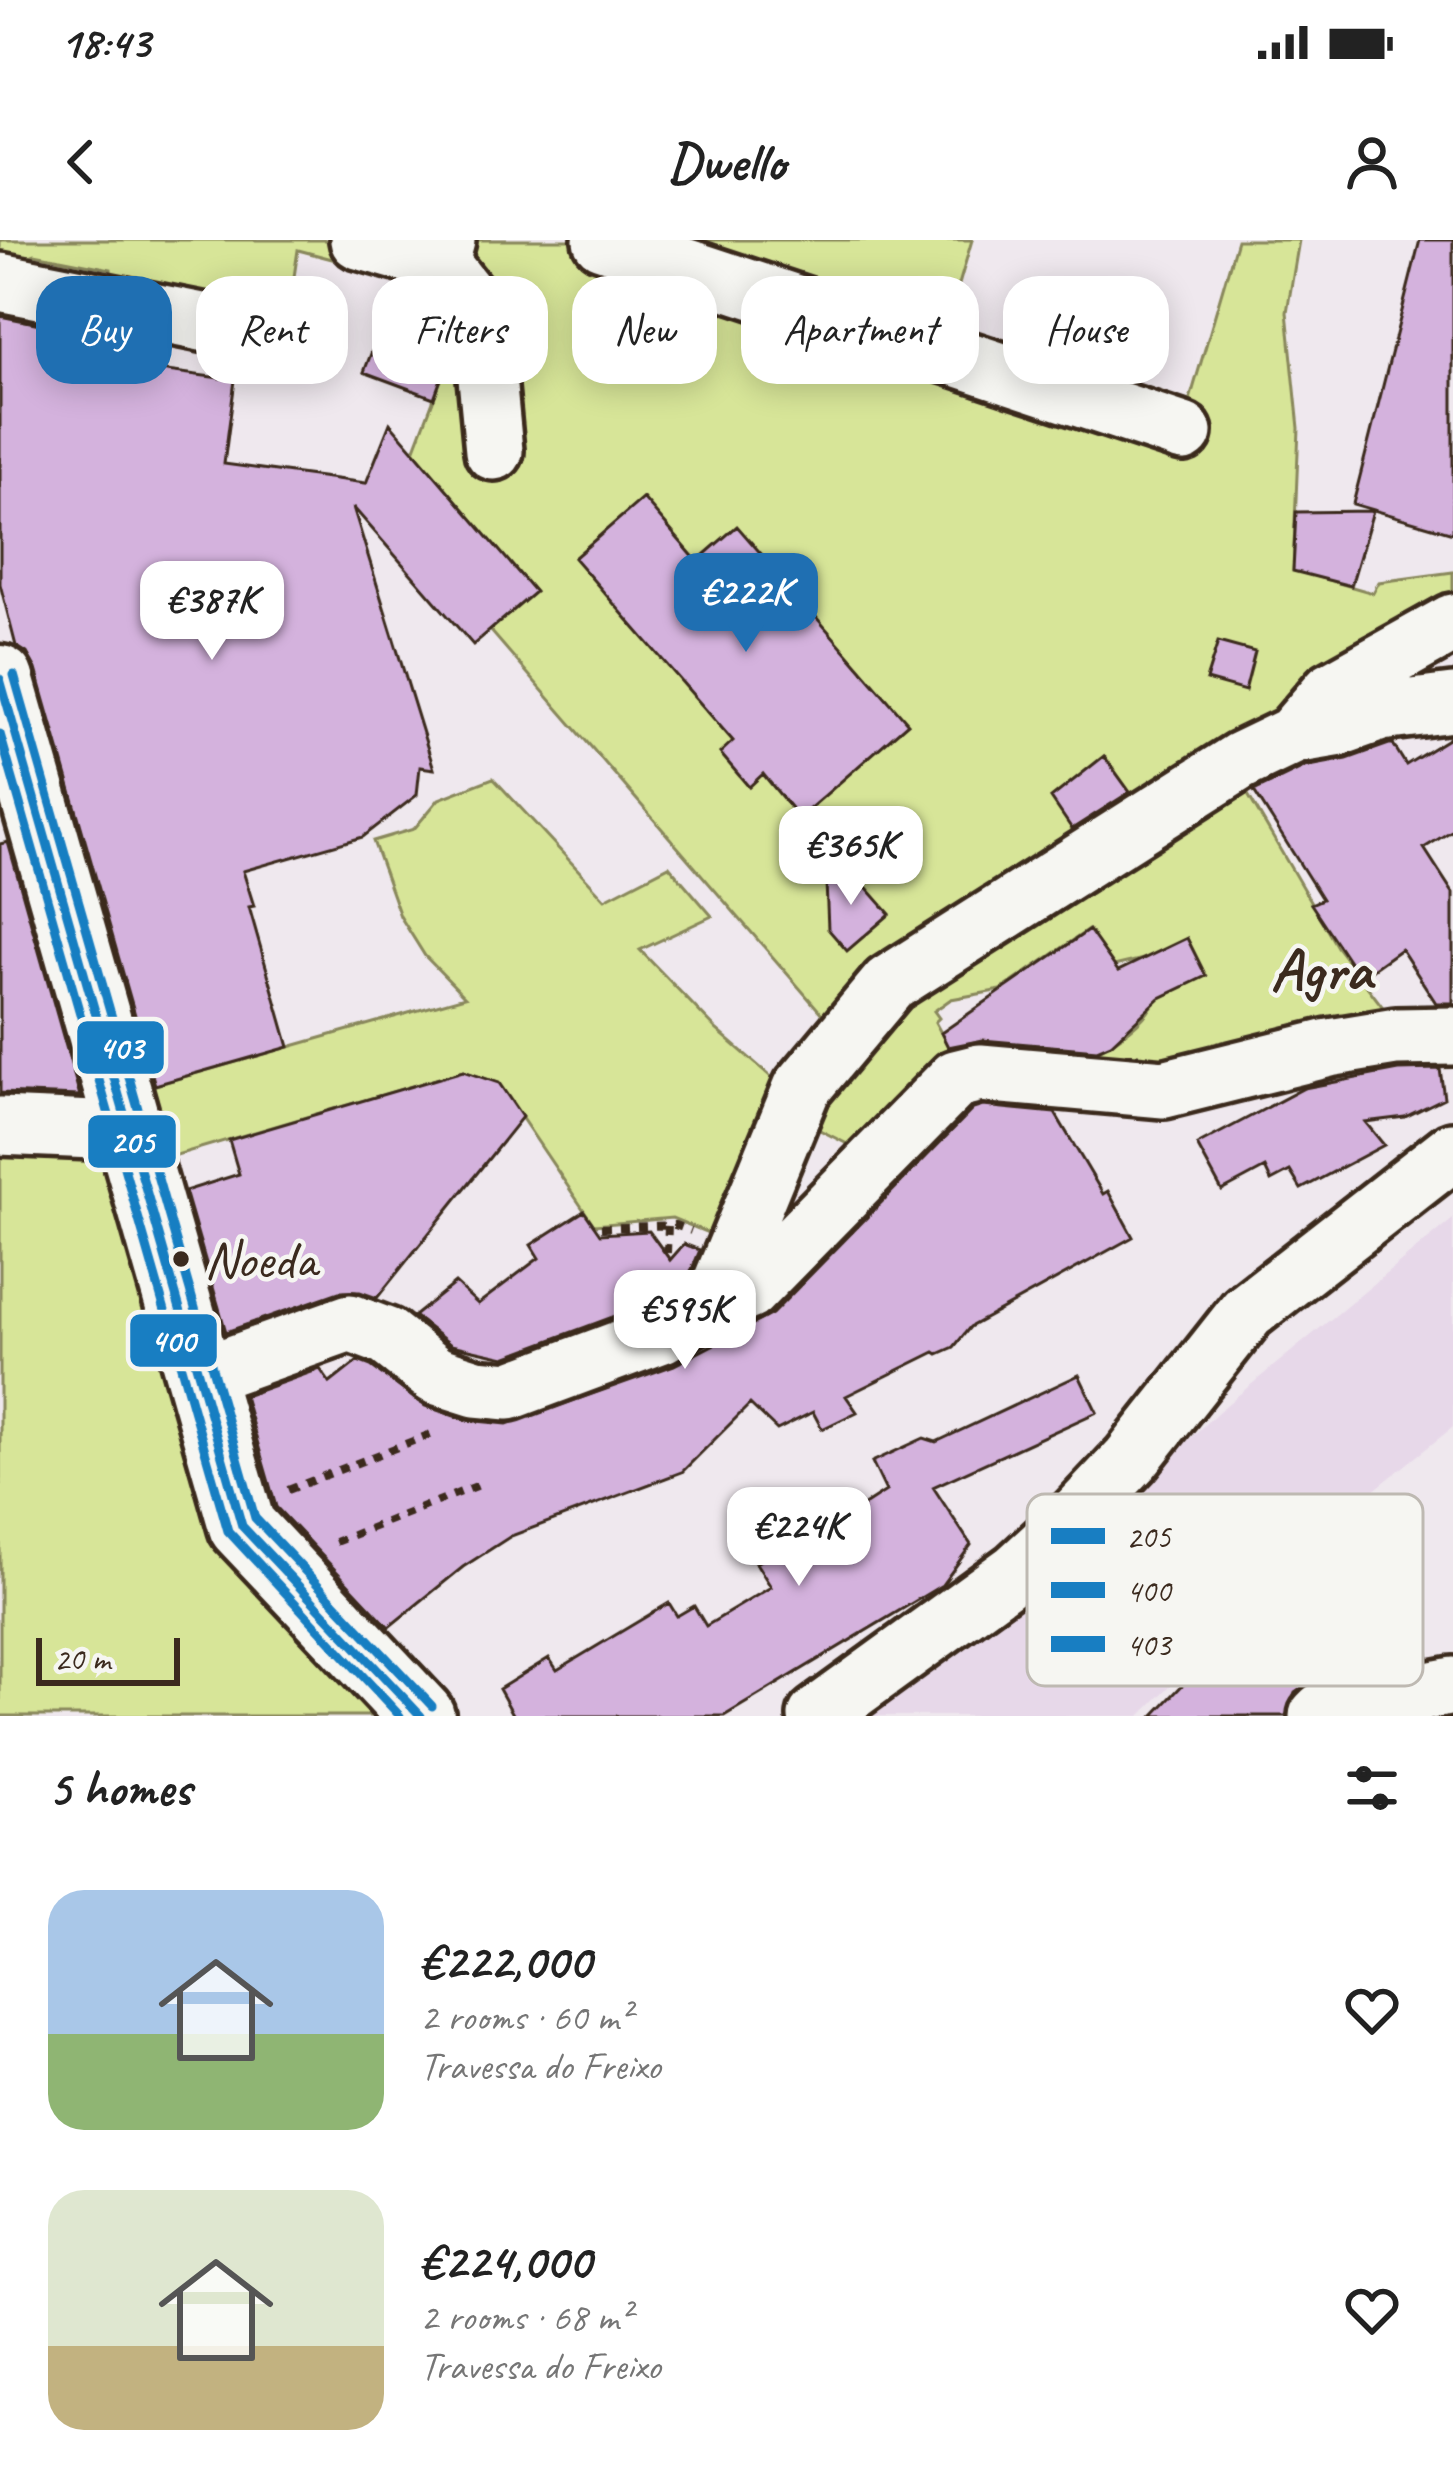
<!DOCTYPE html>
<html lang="en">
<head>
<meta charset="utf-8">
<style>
	:root { --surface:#fff; --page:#f2f2f2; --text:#222; --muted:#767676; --accent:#1f6fb2 }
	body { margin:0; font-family:Caveat,sans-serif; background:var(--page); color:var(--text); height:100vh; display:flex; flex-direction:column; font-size:45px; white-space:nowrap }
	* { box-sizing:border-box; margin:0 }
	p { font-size:39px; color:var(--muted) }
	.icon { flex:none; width:66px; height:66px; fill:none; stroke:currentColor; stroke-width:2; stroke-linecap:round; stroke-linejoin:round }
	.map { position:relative; height:1476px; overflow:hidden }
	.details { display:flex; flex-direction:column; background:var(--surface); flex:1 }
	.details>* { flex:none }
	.top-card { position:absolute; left:36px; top:36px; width:1383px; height:108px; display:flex; gap:24px }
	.scale { position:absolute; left:36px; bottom:30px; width:144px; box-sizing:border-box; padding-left:12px; border:6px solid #3b2a1e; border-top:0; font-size:33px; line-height:42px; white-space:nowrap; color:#3b2a1e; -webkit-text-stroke:9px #f6f6f2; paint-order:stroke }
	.price { position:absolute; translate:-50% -102px; padding:0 27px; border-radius:24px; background:#fff; color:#222; font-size:39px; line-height:78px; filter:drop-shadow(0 3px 6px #0008) }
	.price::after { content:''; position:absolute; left:50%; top:72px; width:36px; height:27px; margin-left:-18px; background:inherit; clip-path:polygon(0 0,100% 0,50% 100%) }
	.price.current { background:var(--accent); color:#fff }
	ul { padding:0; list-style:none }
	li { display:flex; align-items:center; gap:36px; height:300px; padding:0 48px }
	li span { display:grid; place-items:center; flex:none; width:336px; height:240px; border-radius:36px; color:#555 }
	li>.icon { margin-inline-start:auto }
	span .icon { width:144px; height:144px; fill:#fffc; stroke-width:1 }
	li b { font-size:51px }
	h2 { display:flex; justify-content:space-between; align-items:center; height:144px; padding:0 48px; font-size:51px }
	.chip { padding:0 42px; border-radius:36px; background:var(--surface); box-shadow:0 6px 30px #0003; font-size:42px; line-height:108px }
	.chip.current { background:var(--accent); color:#fff }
	.status { display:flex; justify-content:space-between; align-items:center; height:84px; padding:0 60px; background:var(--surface); direction:ltr }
	.status svg { height:33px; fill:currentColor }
	header { display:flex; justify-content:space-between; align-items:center; height:156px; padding:0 48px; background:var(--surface); font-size:54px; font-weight:700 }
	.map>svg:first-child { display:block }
</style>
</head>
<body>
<div class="status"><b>18:43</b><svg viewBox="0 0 49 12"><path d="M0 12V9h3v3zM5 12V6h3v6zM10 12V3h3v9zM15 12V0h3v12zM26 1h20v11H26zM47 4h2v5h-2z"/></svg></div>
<header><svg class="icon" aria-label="back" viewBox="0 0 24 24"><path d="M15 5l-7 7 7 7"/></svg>Dwello<svg class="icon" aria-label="person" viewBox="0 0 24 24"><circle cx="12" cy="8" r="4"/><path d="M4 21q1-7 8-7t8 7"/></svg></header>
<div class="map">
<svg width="1453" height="1476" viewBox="0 0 1453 1476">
	<rect width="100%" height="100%" fill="#efe8ee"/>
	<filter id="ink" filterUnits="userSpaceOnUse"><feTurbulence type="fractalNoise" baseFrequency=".00833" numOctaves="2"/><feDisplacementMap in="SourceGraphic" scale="24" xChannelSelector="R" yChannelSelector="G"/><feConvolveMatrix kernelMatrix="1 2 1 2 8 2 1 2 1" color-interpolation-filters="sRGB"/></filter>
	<g filter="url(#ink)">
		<!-- built -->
		<path fill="#e7d8e9" d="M1453,979V1187L1327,1288L1140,1476H857L1044,1336L1219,1171Z"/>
		<!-- green -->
		<path fill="#d7e598" stroke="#89885b" stroke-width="3" d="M0,0H972L946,89L1189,163L1237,0H1299L1287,72L1299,188L1293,330L1373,353L1379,342L1453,332V364L1312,433L1264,484L835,789L490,390L534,351L414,211L462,84L438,54L389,34L298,10L281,124L114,81L111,29L35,14L0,27Z
			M1264,525L1272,538L1247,553L1337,707L1398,787L1159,840L994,823L1052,788L1069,820C1092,819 1140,787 1152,766C1155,760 1154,753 1156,746L1162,757L1205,736L1143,719L1114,726L1088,690L1001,750L951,759L934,771L939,778L935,782L957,822L869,915L802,881L872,781Z
			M493,538L605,659L669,626L712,676L640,710L717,790L785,849L718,997L672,978L594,985L498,843L463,831L163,919L141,849L465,757L425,716L400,676L373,601L414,589L439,559Z
			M0,903L104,910L215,1306L380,1476H0Z"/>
		<!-- building -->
		<path fill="#d4b2dd" stroke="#3b2a1e" stroke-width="3" d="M1420,0H1453V293L1353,264Z
			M397,45L421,52L449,88L451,112L434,158L364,132Z
			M0,76L45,85L53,116L235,140L224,224L366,243L390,183L535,352L473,405L353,267L434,529L420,527L417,555L363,597L243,631L254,666L249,667L289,807L155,845L36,429L27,413L16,406L0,344Z
			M643,258L697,321L737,286L908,483L799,578L763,534L749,547L720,513L733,501L574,318Z
			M1373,271L1351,346L1293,331L1296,272Z
			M1218,402L1255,412L1245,451L1206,440Z
			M1453,496V590L1424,608L1453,653V763H1436L1401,709L1360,738L1311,664L1322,659L1254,551L1304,527L1347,519L1389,504H1393L1406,525Z
			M1104,516L1130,552L1072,589L1051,558Z
			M8,602L80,856L0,853V604Z
			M846,624L890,674L847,711L828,689L826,642Z
			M1089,690L1118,731L1187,698L1206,736L1160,758L1111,804L1097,810L983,800L948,807L941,793Z
			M1440,829L1444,858L1405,877L1365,882L1384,905L1301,949L1290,931L1271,941L1265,928L1222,951L1197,905L1304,848L1399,830Z
			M463,831L499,843L522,877L377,1058L360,1052H339L226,1092L185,951L239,934L229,900Z
			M983,866L1055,873L1103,954L1108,951L1133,997L970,1087L954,1107L938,1114L935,1112L846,1156L857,1172L822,1189L813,1172L777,1190L750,1164L682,1232L511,1296L463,1327L389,1387L276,1267L244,1156L320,1129L330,1143L358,1121L371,1126L425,1166L466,1180L507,1184L674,1125L772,1074L973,869Z
			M584,971L600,994L649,991L670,1020L684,1004L700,1010L687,1041L648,1064L505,1117L451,1105L414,1076L455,1043L478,1064L539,1018L531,1005Z
			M1079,1135L1097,1172L933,1247L971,1305L942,1345L724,1476H514L499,1449L549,1418L557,1430L669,1363L677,1376L694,1366L706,1386L771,1347L756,1323L788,1302L793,1311L886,1251L872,1222L924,1198L936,1202Z
			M1353,1322L1354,1329L1420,1323L1428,1417L1316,1439L1295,1453L1286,1476H1153L1249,1375L1314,1354L1309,1330Z"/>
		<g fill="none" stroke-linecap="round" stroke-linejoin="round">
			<!-- minor casing -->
			<g stroke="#3b2a1e" stroke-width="66">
				<path id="minor" d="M359,0L440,23L446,0
					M602,0L1183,192
					M440,23L481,75L494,211
					M0,42L232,88
					M1296,492L1331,451L1453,383
					M0,886L94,890L128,883
					M713,1064L802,848L889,744L1240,521L1294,495L1336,488L1381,472L1453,463
					M198,1137L350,1083L387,1097L435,1135L476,1148L509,1151L662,1094L713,1064L748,1051L956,839L980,833L1164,849L1329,808L1396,797L1453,796
					M817,1476L1017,1331L1078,1275L1131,1219L1247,1072L1453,911
					M1318,1476L1323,1471L1453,1446"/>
			</g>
			<!-- major casing -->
			<g stroke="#3b2a1e" stroke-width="75">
				<path id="major" d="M0,439L242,1286L421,1476"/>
			</g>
			<!-- path -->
			<path stroke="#3b2a1e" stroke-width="8" stroke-dasharray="9 9" stroke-linecap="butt" d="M601,988L675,985L691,991
				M667,1013L668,985
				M288,1250L436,1192
				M335,1302L479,1245"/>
			<!-- minor -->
			<use href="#minor" stroke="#f6f6f2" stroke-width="57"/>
			<!-- major -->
			<use href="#major" stroke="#f6f6f2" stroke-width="66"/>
			<!-- bus-1 casing -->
			<g stroke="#f6f6f2" stroke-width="18">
				<path id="bus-1" d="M0,439L242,1286L421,1476"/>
			</g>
			<!-- bus-2 casing -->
			<g stroke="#f6f6f2" stroke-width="18">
				<path id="bus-2" d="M0,494L228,1291L400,1476"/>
			</g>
			<!-- bus-3 casing -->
			<g stroke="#f6f6f2" stroke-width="18">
				<path id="bus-3" d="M14,435L255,1278L432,1466"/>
			</g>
			<!-- bus-1 -->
			<use href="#bus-1" stroke="#187ec2" stroke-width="9"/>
			<!-- bus-2 -->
			<use href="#bus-2" stroke="#187ec2" stroke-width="9"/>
			<!-- bus-3 -->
			<use href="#bus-3" stroke="#187ec2" stroke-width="9"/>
		</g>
	</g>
	<!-- markers -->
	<circle fill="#3b2a1e" stroke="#f6f6f2" stroke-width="4.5" cx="181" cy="1019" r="10"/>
	<g text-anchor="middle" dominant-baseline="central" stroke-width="9" stroke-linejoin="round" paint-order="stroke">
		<!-- bus labels -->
		<g font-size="54" fill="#3b2a1e" stroke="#f6f6f2" text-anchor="start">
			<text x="204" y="1019">Noeda</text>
		</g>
		<!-- neighbourhood labels -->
		<g font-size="60" font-weight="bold" fill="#3b2a1e" stroke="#f6f6f2">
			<text x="1321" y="730">Agra</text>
		</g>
	</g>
	<!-- legend -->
	<rect x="1027" y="1254" width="396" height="192" rx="18" fill="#f6f6f2" stroke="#beb9b2" stroke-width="3"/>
	<rect x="1051" y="1288" width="54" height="16" fill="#187ec2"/>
	<rect x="1051" y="1342" width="54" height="16" fill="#187ec2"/>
	<rect x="1051" y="1396" width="54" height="16" fill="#187ec2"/>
	<g font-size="33" fill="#3b2a1e">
		<text x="1126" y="1308">205</text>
		<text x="1126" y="1362">400</text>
		<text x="1126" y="1416">403</text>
	</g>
	<g stroke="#f6f6f2" stroke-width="4.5">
		<rect x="75" y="779" width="91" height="57" rx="12" fill="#187ec2"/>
		<rect x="86" y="873" width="92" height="57" rx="12" fill="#187ec2"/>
		<rect x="128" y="1072" width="91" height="57" rx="12" fill="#187ec2"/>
	</g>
	<g font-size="33" text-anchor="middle" font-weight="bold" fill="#fff">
		<text x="121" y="819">403</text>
		<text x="132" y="913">205</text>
		<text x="173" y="1112">400</text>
	</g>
</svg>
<div class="scale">20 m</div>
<b class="price current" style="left:746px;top:415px">€222K</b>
<b class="price" style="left:212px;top:423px">€387K</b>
<b class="price" style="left:851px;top:668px">€365K</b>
<b class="price" style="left:685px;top:1132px">€595K</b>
<b class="price" style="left:799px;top:1349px">€224K</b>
<div class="top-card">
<a class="chip current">Buy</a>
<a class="chip">Rent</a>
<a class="chip">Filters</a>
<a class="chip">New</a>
<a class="chip">Apartment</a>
<a class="chip">House</a>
</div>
</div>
<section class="details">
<h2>5 homes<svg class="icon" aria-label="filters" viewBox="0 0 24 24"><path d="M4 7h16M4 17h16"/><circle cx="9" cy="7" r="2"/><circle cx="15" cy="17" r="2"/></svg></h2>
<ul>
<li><span style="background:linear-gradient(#a9c7e8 60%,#8fb573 0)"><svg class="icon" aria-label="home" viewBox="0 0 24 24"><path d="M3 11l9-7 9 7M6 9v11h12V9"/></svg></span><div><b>€222,000</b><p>2 rooms · 60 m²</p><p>Travessa do Freixo</p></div><svg class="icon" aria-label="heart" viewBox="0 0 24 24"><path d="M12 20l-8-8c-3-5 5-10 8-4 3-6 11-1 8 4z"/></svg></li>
<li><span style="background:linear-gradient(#dfe7d0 65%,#c2b280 0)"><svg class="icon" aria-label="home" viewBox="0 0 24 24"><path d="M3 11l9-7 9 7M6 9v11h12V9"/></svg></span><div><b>€224,000</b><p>2 rooms · 68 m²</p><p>Travessa do Freixo</p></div><svg class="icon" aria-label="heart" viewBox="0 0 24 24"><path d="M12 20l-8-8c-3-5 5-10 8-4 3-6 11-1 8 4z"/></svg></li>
</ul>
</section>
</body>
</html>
